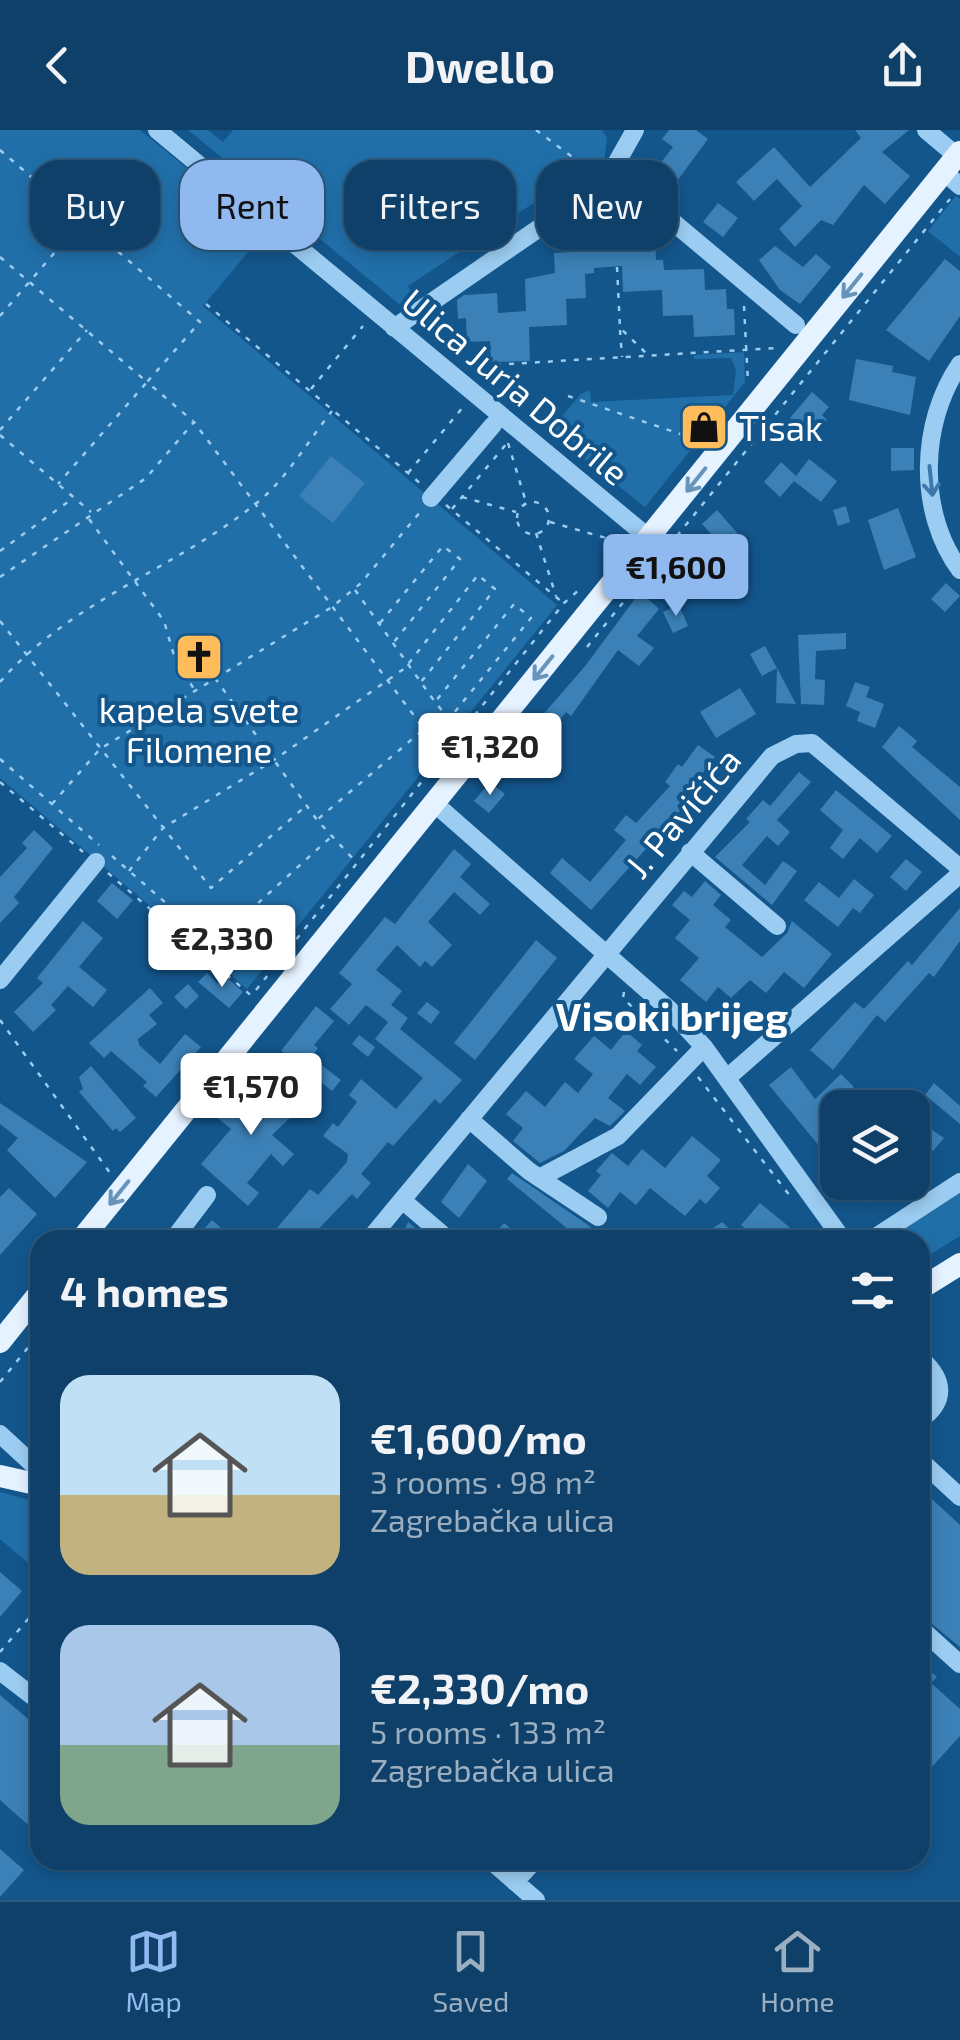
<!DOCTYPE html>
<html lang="en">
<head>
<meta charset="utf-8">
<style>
	:root { --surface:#0e4069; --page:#17476f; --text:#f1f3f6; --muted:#9bafc0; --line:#2e597d; --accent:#90b9f0 }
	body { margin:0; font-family:"Exo 2",sans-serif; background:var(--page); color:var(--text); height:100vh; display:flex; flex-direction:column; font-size:38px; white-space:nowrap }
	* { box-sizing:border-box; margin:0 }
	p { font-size:32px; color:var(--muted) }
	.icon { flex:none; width:55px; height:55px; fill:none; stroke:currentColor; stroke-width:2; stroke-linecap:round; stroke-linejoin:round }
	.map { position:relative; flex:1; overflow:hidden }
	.details { position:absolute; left:30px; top:1100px; width:900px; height:640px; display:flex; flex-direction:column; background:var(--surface); border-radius:30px; box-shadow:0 5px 15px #0003,0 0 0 2px var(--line) }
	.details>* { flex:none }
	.banner { position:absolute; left:30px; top:30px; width:900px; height:90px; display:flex; gap:20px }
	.tools { position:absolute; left:820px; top:960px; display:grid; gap:20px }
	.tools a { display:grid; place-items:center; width:110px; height:110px; border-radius:20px; background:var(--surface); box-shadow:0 5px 15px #0003,0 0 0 2px var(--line); font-size:50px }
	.price { position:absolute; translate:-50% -85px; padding:0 22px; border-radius:10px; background:#fff; color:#222; font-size:32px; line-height:65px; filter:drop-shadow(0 2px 5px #0008) }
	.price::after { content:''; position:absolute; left:50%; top:60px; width:30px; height:22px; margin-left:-15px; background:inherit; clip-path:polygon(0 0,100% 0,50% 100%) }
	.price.active { background:var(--accent); color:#111 }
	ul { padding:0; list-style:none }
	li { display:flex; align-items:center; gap:30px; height:250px; padding:0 30px }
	li span { display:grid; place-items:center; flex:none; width:280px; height:200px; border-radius:30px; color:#555 }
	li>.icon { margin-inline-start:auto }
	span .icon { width:120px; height:120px; fill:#fffc; stroke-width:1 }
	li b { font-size:42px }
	h2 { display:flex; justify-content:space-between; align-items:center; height:120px; padding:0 30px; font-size:42px }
	.tag { padding:0 35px; border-radius:30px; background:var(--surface); box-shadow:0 5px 15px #0003,0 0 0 2px var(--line); font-size:35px; line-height:90px }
	.tag.active { background:var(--accent); color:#111 }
	header { display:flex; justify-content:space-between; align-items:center; height:130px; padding:0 30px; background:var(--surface); font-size:45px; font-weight:700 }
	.menu { display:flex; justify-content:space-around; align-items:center; height:140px; border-top:2px solid var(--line); background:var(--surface); font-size:28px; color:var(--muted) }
	.menu a { display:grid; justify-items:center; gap:5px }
	.menu .active { color:var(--accent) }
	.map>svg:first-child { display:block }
</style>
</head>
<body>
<header><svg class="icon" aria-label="back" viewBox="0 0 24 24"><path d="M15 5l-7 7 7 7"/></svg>Dwello<svg class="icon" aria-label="share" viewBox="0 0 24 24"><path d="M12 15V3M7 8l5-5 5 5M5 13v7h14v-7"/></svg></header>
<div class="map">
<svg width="960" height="1770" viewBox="0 0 960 1770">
	<rect width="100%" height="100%" fill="#13568c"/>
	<!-- green -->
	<path fill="#216fa9" d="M0,0H140L265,102L203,176L557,475L247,859L0,648Z
		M188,0H208L223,12L233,0H602L607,8L604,31L583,56L576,45L408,156L415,169L407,175L399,174Z
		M956,66L960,69V127L928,101Z
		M744,222L745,252L645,377L549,301L581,264L590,260L591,272L733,265L736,240L731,228L694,229V225Z
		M960,1060V1106L920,1131V1110H886Z
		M0,1362L40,1373V1443L0,1409Z"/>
	<!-- building -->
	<path fill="#3b80b6" d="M669,0H696L708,9L672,58L653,43L673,17L662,9Z
		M855,0H909L882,22L910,46L885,74L864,55L833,95L821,90L795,117L779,99L802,76L777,49L754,71L736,52L774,17L810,57L861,8Z
		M718,73L738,88L723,107L703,92Z
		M630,90L631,107L655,106L656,130H663L664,140L704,139L705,160L726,159L727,179H734L735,205L694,207L693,185L663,186L662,160L623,162L622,136L594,138V143L585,144L586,168L566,169L567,195L529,197L530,231L491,232L490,211L467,212L466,188L458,189L457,170L464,165L497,163L498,183L526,181L525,149L555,143L554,123L592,121L590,92Z
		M775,116L803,137L816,124L831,137L800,174L780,160L759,130Z
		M945,129L960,141V186L929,231L886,200Z
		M856,229L893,236L892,242L916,247L910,285L849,270Z
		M812,262L829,277L822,285L827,290L812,307L790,288Z
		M891,318H914V340L891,341Z
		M331,326L365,353L333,393L299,366Z
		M809,329L837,351L821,372L794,351L780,367L764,352L781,332L796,346Z
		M846,376L850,392L838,396L833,380Z
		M898,378L916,427L884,440L868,390Z
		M717,380L745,412L730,425L702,394Z
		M946,453L960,466L945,482L931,469Z
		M640,462L659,479L637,506L654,518L639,536L618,520L571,586L566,582L541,614L548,620L534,636L514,618L586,535Z
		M679,475L688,496L673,503L663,482Z
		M846,503V519L816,521L815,549L825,550L824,575L801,574L798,505Z
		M198,514L212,531L199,541L185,524Z
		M765,516L777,538L762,546L750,524Z
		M777,538L796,574L776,573Z
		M855,552L870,557L866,567L884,574L875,598L857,591L860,582L846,576Z
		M740,558L756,584L716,608L700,582Z
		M899,596L917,611L912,617L960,657V690L882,617Z
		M698,615L715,627L677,676L681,680L591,780L550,743L562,728L590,752L626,710L614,700L626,685L636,693L670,656L665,652L678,634L682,637Z
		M799,642L811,652L777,690L790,702L778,716L767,706L742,735L765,755L783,731L797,741L772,775L715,727L750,692L746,689L763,670L770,676Z
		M490,652L505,664L489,683L474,671Z
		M836,660L892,706L877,723L860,708L843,729L830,718L843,700L820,680Z
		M34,700L53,718L14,767L19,773L0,793V747L27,718L22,713Z
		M454,719L471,734L460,747L490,774L480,785L454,762L428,792L452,815L432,837L425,831L420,837L397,815L376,840L402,861L391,875L408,888L400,899L462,950L440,974L435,969L393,1016L388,1012L361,1044L371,1053L357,1069L352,1064L308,1110H290L277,1098L310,1059L318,1065L347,1032L348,1024L323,1006L333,993L338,997L357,972L349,965L361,949L396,979L423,948L375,909L388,892L366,875L349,895L330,879L352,854L339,843L385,787L395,794Z
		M906,729L922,742L906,761L890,747Z
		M854,749L874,765L860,783L853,778L838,797L804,770L819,752L839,768Z
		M705,751L721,765L713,775L731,790L725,797L762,827L787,803L792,791L832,824L804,858L784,842L766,863L750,850L731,868L718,857L706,872L680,850L699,828L675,808L690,790L672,775L684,761L692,767Z
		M112,753L133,770L117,789L97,771Z
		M960,778V811L934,847L929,843L885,892L877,885L833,940L810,920L855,872L864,879L908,831L912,835Z
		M83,791L103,808L79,837L107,860L93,877L68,856L51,875L56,880L33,902L14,882L43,853L37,848Z
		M536,810L557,828L475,930L454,913Z
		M207,843L218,854L225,846L243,862L229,878L198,852Z
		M188,854L199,866L186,879L174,867Z
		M150,858L163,873L149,885L157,894L138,909L139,915L160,934L185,904L201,917L156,967L143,956L147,952L111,921L104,928L89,913Z
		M427,872L440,882L431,894L417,883Z
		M316,876L334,891L314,915L318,918L311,927L341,950L332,961L281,921Z
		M626,901L642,915L637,921L656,937L640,955L627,944L608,968L625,981L610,996L595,988L564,1021L540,1033L513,1011L523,998L506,984L526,961L545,977L565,952L578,963L593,944L574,929L594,906L611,920Z
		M359,905L375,917L368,927L352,914Z
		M91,936L136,988L120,1002L116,998L113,1001L79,962L83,959L79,947Z
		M791,937L815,969L841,944L854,957L828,982L838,994V1047L824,1022L769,955Z
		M265,938L283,953L276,960L299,979L272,1005L294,1024L283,1036L271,1024L247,1053L259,1063L248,1076L201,1034L231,999L213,984L222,972L240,988L261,965L251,955Z
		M934,953L960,976V994L925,965Z
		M0,973L87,1032L55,1068L7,1020L18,1008L0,994Z
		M928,997L944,1008L933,1021L928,1016L912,1034V1015Z
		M692,1006L721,1030L707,1046L720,1058L706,1074L700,1069L685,1086L650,1058L636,1075L620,1062L608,1078L588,1061L601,1045L596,1041L612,1023L628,1036L642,1019L665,1038Z
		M468,1034L487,1051L459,1088L441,1072Z
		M512,1043L588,1095L605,1110H581L507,1049Z
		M862,1052H885L869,1073L855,1062Z
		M9,1058L37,1084L0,1125V1067Z
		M760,1073L805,1110H759L741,1095Z
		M212,1090L235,1110H194Z
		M408,1092L430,1110H401Z
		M722,1092L732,1101L717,1110H695Z
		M504,1093L524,1110H489Z
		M920,1358L960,1395V1517L920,1484Z
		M0,1442L22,1461L0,1487Z
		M920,1532L937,1547L931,1553L960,1579V1606L920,1650Z
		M0,1565L40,1599V1679L27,1694L0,1670Z
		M0,1719L24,1740L0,1767Z"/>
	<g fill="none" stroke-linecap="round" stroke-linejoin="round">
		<!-- path -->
		<path stroke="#9bccf1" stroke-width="2.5" stroke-dasharray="5 8" stroke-linecap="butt" d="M536,0L590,40
			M0,20L200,192L147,252L193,291
			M0,127L147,252L58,354
			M617,137L620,198L647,224
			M206,174L421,354
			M744,176L748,253
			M0,186L81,92
			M620,200L622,227
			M475,241V236L776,218
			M311,259L363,196
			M568,266L701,311
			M0,300L87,200
			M0,305L91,382
			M508,313L526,372
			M408,343L464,276
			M462,367L516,382
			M517 388a16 16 0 1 1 32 0a16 16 0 1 1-32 0Z
			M446,375L562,472
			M452,379L508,312
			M89,389L164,491L175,529L194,559
			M550,392L620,412
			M536,403L556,466
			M0,421L72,369
			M0,447L146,348L194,292L424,599L317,690
			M355,460L435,572L449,589L531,488L514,474L435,572
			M0,491L211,758L307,675
			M380,493L443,416L460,429L394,512
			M587,517L950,69
			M215,548L317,690L356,732
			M0,552C67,474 173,439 253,376C284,353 308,311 332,281
			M424,603H436L448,590
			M0,629L99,715
			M0,652L83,722
			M52,674L100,619L332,477L361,453L421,381
			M112,726L213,814L332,706
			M129,741L163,698L274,630L405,538L478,445L495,459L421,552
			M108,743L254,868
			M256,860L564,473L580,459
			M624,862L623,868L677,921
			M0,890L110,1043
			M698,947L790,1066
			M0,1252L40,1203
			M0,1522L40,1475"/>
		<!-- minor -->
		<path stroke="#9bccf1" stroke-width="18" d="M157,0L649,408
			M926,0L957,26
			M612,41L796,195
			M944,42L960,56
			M394,198L580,70L612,41L635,0
			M960,234C920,292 917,382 960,440
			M431,368L493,295
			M434,673L670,880L704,917L843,1110
			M690,722L777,796
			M0,850L96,732
			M727,948L960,744
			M469,989L529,1041L598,1087
			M543,1046L618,1006L704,917
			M173,1110L207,1065
			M369,1110L402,1070
			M449,1110L402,1070L772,626L796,614L812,613L960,738
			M871,1110L960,1052
			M920,1286L927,1263L920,1228
			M920,1290C947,1271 944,1249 921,1229
			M0,1304L40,1341
			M920,1330L960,1367
			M920,1498L960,1534
			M0,1541L40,1572
			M490,1730L536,1770
			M515,1752L535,1730"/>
		<!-- major -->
		<path stroke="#e5f2ff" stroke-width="22" d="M81,1110L960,22
			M920,1159L960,1134
			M0,1212L40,1162
			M0,1346L40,1355"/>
	</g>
	<!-- one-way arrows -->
	<defs><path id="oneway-shaft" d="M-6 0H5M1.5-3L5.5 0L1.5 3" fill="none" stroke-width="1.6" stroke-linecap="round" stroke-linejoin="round" transform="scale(2.5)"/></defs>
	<g stroke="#6794ba">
		<use href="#oneway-shaft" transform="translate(852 156) rotate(129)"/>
		<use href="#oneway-shaft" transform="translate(696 350) rotate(129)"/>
		<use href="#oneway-shaft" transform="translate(543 538) rotate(129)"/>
		<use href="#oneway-shaft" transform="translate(119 1063) rotate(129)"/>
	</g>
	<use stroke="#3c79aa" href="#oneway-shaft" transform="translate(931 351) rotate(84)"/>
	<!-- icons -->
	<defs>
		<g id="shop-square" transform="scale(2.5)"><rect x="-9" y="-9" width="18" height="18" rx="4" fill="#ffbc5b" stroke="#13568c"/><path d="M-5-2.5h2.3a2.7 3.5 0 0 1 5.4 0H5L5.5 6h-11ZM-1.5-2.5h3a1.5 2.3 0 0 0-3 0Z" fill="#111"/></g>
		<g id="church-square" transform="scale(2.5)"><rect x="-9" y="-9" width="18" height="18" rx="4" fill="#ffbc5b" stroke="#13568c"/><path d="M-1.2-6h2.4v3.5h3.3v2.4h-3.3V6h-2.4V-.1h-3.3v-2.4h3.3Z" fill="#111"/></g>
	</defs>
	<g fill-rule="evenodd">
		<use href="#shop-square" x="704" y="297"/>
		<use href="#church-square" x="199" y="527"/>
	</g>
	<g text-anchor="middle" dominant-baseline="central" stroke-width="8" stroke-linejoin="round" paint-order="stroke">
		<!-- street labels -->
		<g font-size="35" fill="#fff" stroke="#13568c">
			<text transform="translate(516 256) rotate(40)">Ulica Jurja Dobrile</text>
			<text transform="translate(682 682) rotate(-50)">J. Pavičića</text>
		</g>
		<!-- poi labels -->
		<g font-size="35" fill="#fff" stroke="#13568c" text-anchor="start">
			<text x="739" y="297">Tisak</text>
			<text x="199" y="579" text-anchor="middle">kapela svete<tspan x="199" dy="40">Filomene</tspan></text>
		</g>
		<!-- quarter labels -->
		<g font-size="40" font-weight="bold" fill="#fff" stroke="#13568c">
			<text x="672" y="885">Visoki brijeg</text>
		</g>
	</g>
</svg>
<div class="tools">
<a><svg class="icon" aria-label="layers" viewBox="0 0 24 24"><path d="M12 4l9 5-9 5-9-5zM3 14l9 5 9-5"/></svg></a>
</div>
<b class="price active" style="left:676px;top:489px">€1,600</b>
<b class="price" style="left:490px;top:668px">€1,320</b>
<b class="price" style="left:222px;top:860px">€2,330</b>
<b class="price" style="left:251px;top:1008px">€1,570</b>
<div class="banner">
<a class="tag">Buy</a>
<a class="tag active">Rent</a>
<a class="tag">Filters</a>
<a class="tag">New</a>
</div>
<section class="details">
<h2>4 homes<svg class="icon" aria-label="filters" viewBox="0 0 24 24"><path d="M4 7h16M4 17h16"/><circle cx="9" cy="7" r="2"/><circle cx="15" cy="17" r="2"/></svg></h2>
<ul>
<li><span style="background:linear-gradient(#bfe0f5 60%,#c2b280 0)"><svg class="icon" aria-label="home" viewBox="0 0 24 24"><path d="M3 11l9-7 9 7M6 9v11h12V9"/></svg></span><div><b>€1,600/mo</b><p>3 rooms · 98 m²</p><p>Zagrebačka ulica</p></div></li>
<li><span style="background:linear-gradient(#a9c7e8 60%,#7fa58c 0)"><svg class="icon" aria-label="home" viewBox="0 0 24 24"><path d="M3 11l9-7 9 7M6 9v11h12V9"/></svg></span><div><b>€2,330/mo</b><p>5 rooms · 133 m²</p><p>Zagrebačka ulica</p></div></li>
</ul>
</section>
</div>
<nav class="menu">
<a class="active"><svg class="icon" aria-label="map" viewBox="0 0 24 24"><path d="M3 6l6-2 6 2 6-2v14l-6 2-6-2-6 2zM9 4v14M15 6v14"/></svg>Map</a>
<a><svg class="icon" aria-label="saved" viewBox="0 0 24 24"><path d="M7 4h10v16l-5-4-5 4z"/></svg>Saved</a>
<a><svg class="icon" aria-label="home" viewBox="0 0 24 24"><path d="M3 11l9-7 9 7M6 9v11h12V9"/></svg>Home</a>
</nav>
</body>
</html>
